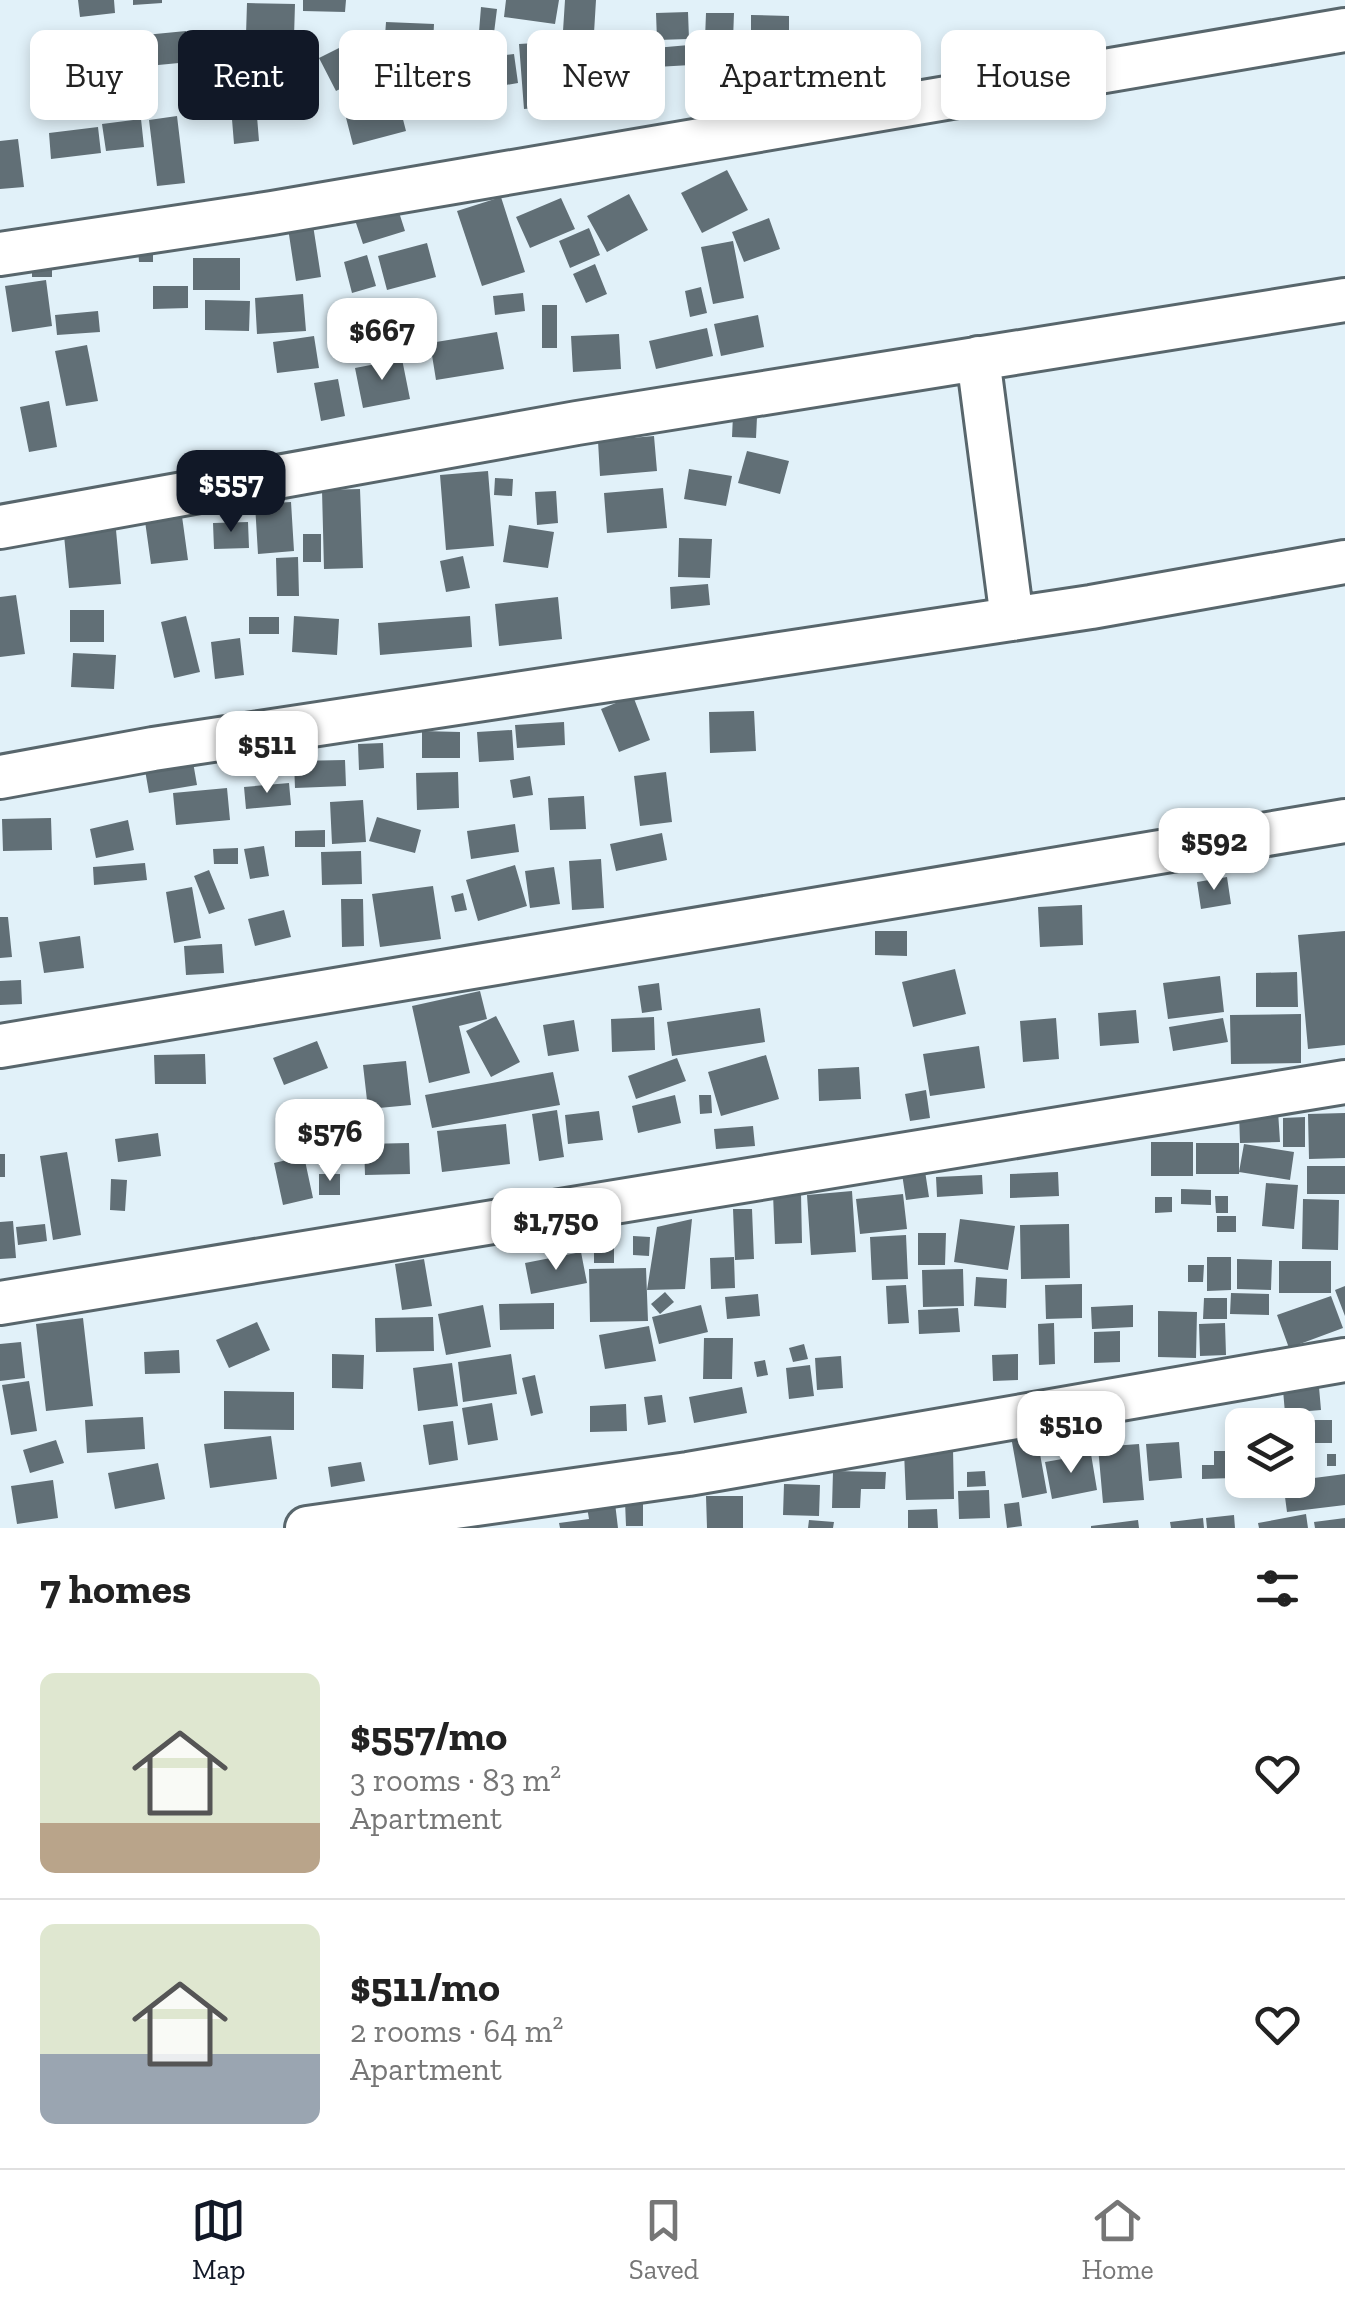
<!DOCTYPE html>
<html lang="en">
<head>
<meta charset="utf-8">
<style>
	:root { --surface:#fff; --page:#f2f2f2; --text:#222; --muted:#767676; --line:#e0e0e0; --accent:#111827 }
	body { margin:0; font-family:"Zilla Slab",serif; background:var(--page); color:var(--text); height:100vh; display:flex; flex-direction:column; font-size:38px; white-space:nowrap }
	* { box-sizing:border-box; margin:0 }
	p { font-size:32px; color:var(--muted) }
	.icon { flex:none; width:55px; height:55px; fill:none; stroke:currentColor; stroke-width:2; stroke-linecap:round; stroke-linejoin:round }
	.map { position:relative; height:1528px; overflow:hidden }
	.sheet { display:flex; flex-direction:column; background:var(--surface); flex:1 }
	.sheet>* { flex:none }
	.top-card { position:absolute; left:30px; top:30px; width:1285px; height:90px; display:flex; gap:20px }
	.tools { position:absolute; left:1225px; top:1408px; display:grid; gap:20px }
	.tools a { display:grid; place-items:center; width:90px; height:90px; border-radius:15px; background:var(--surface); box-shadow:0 5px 15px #0003; font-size:50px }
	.price { position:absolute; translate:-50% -85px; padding:0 22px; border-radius:20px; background:#fff; color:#222; font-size:32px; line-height:65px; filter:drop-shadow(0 2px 5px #0008) }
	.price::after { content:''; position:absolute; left:50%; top:60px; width:30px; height:22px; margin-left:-15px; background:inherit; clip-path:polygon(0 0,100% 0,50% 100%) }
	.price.on { background:var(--accent); color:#fff }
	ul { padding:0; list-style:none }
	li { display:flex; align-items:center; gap:30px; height:250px; padding:0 40px }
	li+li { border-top:2px solid var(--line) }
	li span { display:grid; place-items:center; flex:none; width:280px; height:200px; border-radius:15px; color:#555 }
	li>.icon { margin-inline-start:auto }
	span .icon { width:120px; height:120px; fill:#fffc; stroke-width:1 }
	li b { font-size:42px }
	h2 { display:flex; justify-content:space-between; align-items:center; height:120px; padding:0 40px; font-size:42px }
	.chip { padding:0 35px; border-radius:15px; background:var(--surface); box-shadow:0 5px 15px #0003; font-size:35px; line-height:90px }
	.chip.on { background:var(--accent); color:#fff }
	.tab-bar { display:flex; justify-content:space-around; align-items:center; height:140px; border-top:2px solid var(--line); background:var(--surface); font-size:28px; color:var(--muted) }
	.tab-bar a { display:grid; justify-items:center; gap:5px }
	.tab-bar .on { color:var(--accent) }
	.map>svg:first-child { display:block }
</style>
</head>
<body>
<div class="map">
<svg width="1345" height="1528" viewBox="0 0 1345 1528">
	<rect width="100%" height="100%" fill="#e1f1f9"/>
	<!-- building -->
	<path fill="#616f76" d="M78,0H114L115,13L80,17Z
		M133,0H162V3L133,5Z
		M303,0H346L345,12L303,11Z
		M506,0H559L555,24L504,17Z
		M565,0H596L594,33L563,31Z
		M247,3L295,4L294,37L246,35Z
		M481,7L497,9L494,33L479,32Z
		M688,12L689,39L657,40L656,13Z
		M706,13H734L733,40L705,39Z
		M751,15L789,16V39L751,38Z
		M386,22L434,24L432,67L383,65Z
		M186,31L189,62L148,66L145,35Z
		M124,33L128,58L115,60L112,35Z
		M361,37L378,70L336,91L319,58Z
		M552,42L556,106L524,109L519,44Z
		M85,44L87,60L74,62L72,46Z
		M246,45L289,47V63L245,61Z
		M689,45L691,65L656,67L655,48Z
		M602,49L606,111L571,113L567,52Z
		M753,49L755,71L739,72L738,51Z
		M647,53L652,82L611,90L606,61Z
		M514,54L518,83L500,86L496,56Z
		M136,60L140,90L100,96L95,66Z
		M299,66L301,79L274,84L271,70Z
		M87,68L89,110L61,111L60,69Z
		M426,72H438V85H426Z
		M218,77H252V101H218Z
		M306,84L309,113L267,117L265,88Z
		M397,96L406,131L353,145L344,110Z
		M256,104L259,141L234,144L231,107Z
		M177,116L185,183L157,186L149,120Z
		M141,119L144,147L106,151L102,124Z
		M98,127L101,153L51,159L49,133Z
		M18,139L24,187L0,189V141Z
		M727,170L748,210L702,233L681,193Z
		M629,194L648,230L607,252L587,216Z
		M501,197L525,272L482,286L457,211Z
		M561,198L575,229L530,248L516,217Z
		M397,206L405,231L363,244L355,220Z
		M769,218L780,249L744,262L732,232Z
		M313,225L321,277L296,281L288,228Z
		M589,228L600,255L570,268L559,241Z
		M733,241L744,298L713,304L701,247Z
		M427,243L436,277L387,290L378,256Z
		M138,247H153V262H139Z
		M367,255L376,286L352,293L344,262Z
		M193,258H240V290H193Z
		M32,260H52V277H32Z
		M595,264L607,294L586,303L573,274Z
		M46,280L52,326L12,332L5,286Z
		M153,286H188V308L153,309Z
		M701,287L707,313L690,317L685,291Z
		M523,293L525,311L495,315L493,296Z
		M303,294L306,331L257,334L255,298Z
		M205,300L250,301L249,331L205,330Z
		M542,305H557V348H542Z
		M98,311L100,332L57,335L55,315Z
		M758,315L764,347L721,356L714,324Z
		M707,328L713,356L656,369L649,341Z
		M497,332L504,369L436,380L430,343Z
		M619,334L621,369L573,372L571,336Z
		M314,336L319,368L277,373L273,342Z
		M87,345L98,401L66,406L55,351Z
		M402,359L410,399L363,408L355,368Z
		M338,379L345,416L321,421L314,383Z
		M49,401L57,447L29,452L20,407Z
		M733,415L757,417L756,438L732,437Z
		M654,436L657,471L600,476L598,441Z
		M747,451L789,461L780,494L738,483Z
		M689,469L732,476L726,506L684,499Z
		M488,471L494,546L446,550L440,475Z
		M495,478L513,479L512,496L494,495Z
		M663,488L667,528L607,533L604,493Z
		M360,489L363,568L324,569L322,490Z
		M556,491L558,523L537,525L535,492Z
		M291,502L294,551L258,554L255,504Z
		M181,509L188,560L151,564L144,514Z
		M248,522L249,548L214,549L213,523Z
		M509,525L554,532L548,568L503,562Z
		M116,530L121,584L69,588L64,535Z
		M303,534H321V562H303Z
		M679,538L712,539L710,578L678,577Z
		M463,556L470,588L446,592L440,561Z
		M298,557L299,596H277L276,558Z
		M708,584L710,605L671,609L670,587Z
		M16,595L25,654L0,657V597Z
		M558,597L562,639L499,646L495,604Z
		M70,610H104V642H70Z
		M186,616L200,672L174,678L161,622Z
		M294,616L339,619L337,655L292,652Z
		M470,616L472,647L380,655L378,623Z
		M249,617H279V634H249Z
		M240,638L244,675L215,679L211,642Z
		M73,653L116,655L114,689L71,687Z
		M633,696L650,740L619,752L601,709Z
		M754,711L756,751L710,753L709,712Z
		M564,722L565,745L517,748L515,725Z
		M512,730L514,760L479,762L477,732Z
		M422,731L460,732V758H422Z
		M383,743L384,768L359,770L358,744Z
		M345,760L346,786L295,788L294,761Z
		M193,762L197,785L149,793L145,770Z
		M458,772L459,808L417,810L416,773Z
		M666,772L672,822L640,826L634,776Z
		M530,776L533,795L513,798L510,780Z
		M289,783L291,805L246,809L244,787Z
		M227,788L230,820L176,825L173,793Z
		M584,796L586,829L550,830L548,798Z
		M363,800L366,842L332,844L330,802Z
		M377,817L421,830L415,853L369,841Z
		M51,818L52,850L3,851L2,819Z
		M128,820L134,850L96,858L90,829Z
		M515,824L519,852L471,859L467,831Z
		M325,830V847H295V831Z
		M662,833L667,860L616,871L610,844Z
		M264,846L269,876L250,879L244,849Z
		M238,848V864H214L213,849Z
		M361,851L362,884L322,885L321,852Z
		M601,859L604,908L572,910L569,861Z
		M145,863L147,880L94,885L93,867Z
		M515,865L527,906L478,921L466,880Z
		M554,867L560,904L530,908L525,871Z
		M209,870L225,909L209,914L194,876Z
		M1227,877L1231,904L1201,909L1197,882Z
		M433,886L441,939L380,947L372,894Z
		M192,887L201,938L174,943L166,892Z
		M463,893L467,910L455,912L451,896Z
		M341,899H363L364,946L342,947Z
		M1082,905L1083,945L1040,947L1038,907Z
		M284,910L291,937L255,946L248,919Z
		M0,917H8L12,957L0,958Z
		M875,931H907V956L875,955Z
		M1345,931V1045L1308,1049L1298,935Z
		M80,936L84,968L44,973L39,942Z
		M222,944L224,973L186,975L184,946Z
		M955,969L966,1014L913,1027L902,982Z
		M1297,972L1298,1007H1256V973Z
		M1220,976L1224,1012L1168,1019L1163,983Z
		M21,980L22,1004L0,1005V981Z
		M659,983L662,1010L642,1013L638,986Z
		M480,991L487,1019L459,1026L470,1073L429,1083L412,1006Z
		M760,1008L765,1042L672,1056L667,1022Z
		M1136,1010L1139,1043L1100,1046L1098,1013Z
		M1301,1014V1063L1231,1064L1230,1015Z
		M496,1016L520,1062L491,1077L466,1031Z
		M654,1017L655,1050L612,1052L611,1019Z
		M1056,1018L1059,1059L1023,1062L1020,1021Z
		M1223,1018L1228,1042L1173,1051L1169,1027Z
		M574,1020L579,1051L548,1056L543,1025Z
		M317,1041L328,1068L284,1085L273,1058Z
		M979,1046L985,1088L930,1096L923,1054Z
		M205,1054L206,1084H155L154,1055Z
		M766,1055L779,1099L721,1116L708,1072Z
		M677,1058L686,1081L636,1099L628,1076Z
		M406,1061L411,1105L368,1109L363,1065Z
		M859,1067L861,1099L819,1101L818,1069Z
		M553,1072L560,1105L432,1128L425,1095Z
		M926,1090L930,1118L910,1121L905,1094Z
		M675,1095L681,1123L638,1133L632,1106Z
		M699,1095H711L712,1113L700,1114Z
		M557,1110L564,1157L539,1161L532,1114Z
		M599,1111L603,1140L568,1144L565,1115Z
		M1278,1111L1280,1142L1240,1143L1239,1112Z
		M1345,1113V1158L1309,1159L1308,1114Z
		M1305,1117V1147H1283V1118Z
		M506,1124L510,1164L442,1172L437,1131Z
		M753,1126L755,1146L716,1149L714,1129Z
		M319,1132H338V1166H319Z
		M158,1133L161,1156L118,1162L115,1139Z
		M1151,1142H1193V1176H1151Z
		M409,1143L410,1174L365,1175L364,1144Z
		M1196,1143H1239V1174H1196Z
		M1244,1144L1294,1152L1290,1180L1239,1172Z
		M67,1152L81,1235L53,1240L40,1156Z
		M0,1154H5V1177H0Z
		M304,1156L313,1198L283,1205L274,1163Z
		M1307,1166H1345V1194H1307Z
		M925,1171L929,1197L906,1200L902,1174Z
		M1058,1172L1059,1196L1010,1198V1174Z
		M319,1174H340V1195H319Z
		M982,1175L983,1194L937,1197L936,1177Z
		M111,1179L127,1180L125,1211L110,1210Z
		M1266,1183L1298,1185L1294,1229L1262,1226Z
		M1181,1189L1211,1190V1205L1181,1204Z
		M852,1191L856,1252L811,1255L807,1195Z
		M801,1193L802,1243L775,1244L773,1194Z
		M903,1194L907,1229L860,1234L856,1199Z
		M1215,1196H1228V1213H1216Z
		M1155,1197H1172V1212L1155,1213Z
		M1303,1199L1339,1200L1338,1250L1302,1249Z
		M733,1209H752L754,1259L735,1260Z
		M1217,1216H1236V1232H1217Z
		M692,1219L685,1289L647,1290L657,1227Z
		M960,1219L1015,1226L1008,1270L954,1262Z
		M13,1221L16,1258L0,1259V1222Z
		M45,1224L47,1241L18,1245L16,1227Z
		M1069,1224L1070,1278L1021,1279L1020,1225Z
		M594,1233H614V1263H594Z
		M918,1233H946L945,1265H918Z
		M906,1235L908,1279L872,1280L870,1237Z
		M633,1236L650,1237L649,1256L633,1255Z
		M581,1252L587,1283L531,1294L525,1263Z
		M734,1257L735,1288L711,1289L710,1258Z
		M1207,1257H1231V1290L1207,1291Z
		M424,1259L432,1306L402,1310L395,1264Z
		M1237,1259L1272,1260L1271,1290L1237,1289Z
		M1279,1261H1331V1293H1279Z
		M1188,1265H1204L1203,1282H1188Z
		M646,1268L648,1321L590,1322L589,1269Z
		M963,1269L964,1306L923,1307L922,1270Z
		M976,1277L1007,1279L1006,1308L974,1306Z
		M1082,1284V1318L1046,1319L1045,1285Z
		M906,1285L909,1323L888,1324L886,1286Z
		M1345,1286V1316L1335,1290Z
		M665,1292L674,1302L660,1314L651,1304Z
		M1231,1293L1269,1294V1315L1230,1314Z
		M758,1294L760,1316L727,1319L725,1297Z
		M1331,1296L1343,1328L1289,1348L1277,1315Z
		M1204,1298H1227V1319H1203Z
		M554,1303V1329L500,1330L499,1304Z
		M483,1305L491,1347L446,1355L438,1314Z
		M701,1305L708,1332L659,1344L652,1317Z
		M1133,1305V1327L1092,1329L1091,1307Z
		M958,1308L960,1332L919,1334L918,1310Z
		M1158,1311L1197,1312L1196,1358L1158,1357Z
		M433,1317L434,1351L376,1352L375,1318Z
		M83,1318L93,1406L46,1411L36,1324Z
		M257,1322L270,1350L229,1368L216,1340Z
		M1054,1323L1055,1364L1039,1365L1038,1324Z
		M1225,1323L1226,1355L1200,1356L1199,1324Z
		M649,1326L656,1361L605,1369L599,1335Z
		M1120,1331V1362L1094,1363V1332Z
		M704,1338H733L732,1379H703Z
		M21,1342L25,1378L0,1381V1344Z
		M804,1344L808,1359L793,1362L789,1348Z
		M179,1350L180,1373L145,1374L144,1352Z
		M332,1354L364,1355L363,1389L332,1388Z
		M511,1354L517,1394L463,1402L458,1362Z
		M1018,1354V1380L993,1381L992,1355Z
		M841,1356L843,1388L817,1390L815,1358Z
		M765,1360L768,1375L757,1377L754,1362Z
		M452,1363L458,1406L418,1411L413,1368Z
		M810,1365L814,1396L789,1399L786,1368Z
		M535,1375L543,1413L531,1416L522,1378Z
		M29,1381L37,1431L11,1435L2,1385Z
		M742,1387L747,1413L694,1423L689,1397Z
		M1319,1387L1321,1410L1285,1413L1283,1390Z
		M224,1391L294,1392V1430L224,1429Z
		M662,1395L666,1422L648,1425L644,1397Z
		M492,1403L498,1440L468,1445L462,1408Z
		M626,1404L627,1431L590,1432V1406Z
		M1283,1415H1305V1420H1332V1443H1305V1456H1298V1425H1272V1419H1283Z
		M143,1417L145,1449L87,1453L85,1420Z
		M453,1421L458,1460L429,1465L423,1425Z
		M1086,1425L1115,1426V1445L1085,1444Z
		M1035,1426L1047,1493L1022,1498L1010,1431Z
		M271,1436L277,1479L210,1488L204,1444Z
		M56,1440L64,1463L30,1473L23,1450Z
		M1179,1442L1182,1478L1149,1481L1146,1444Z
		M1139,1444L1144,1500L1103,1503L1098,1447Z
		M953,1449L954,1499L906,1500L904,1451Z
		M1214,1451H1232L1233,1478L1202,1479V1465H1214Z
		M1091,1454L1097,1490L1052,1499L1045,1462Z
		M1327,1454H1336V1466H1327Z
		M361,1462L365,1481L331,1487L328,1467Z
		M158,1463L165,1499L115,1509L108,1473Z
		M833,1471L886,1472L885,1489H861L860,1508H832Z
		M985,1471L986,1486L967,1487V1472Z
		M1345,1474V1505L1287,1512L1283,1482Z
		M53,1480L58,1518L17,1524L11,1486Z
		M784,1484L820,1485L819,1516L783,1515Z
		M989,1490L990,1518L959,1519L958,1491Z
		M706,1496H743V1528H707Z
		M643,1500V1526H626L625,1501Z
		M1019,1502L1022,1526L1007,1528L1004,1504Z
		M615,1503L618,1528H560L559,1523L589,1519L587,1507Z
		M937,1509L938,1528H908V1510Z
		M1306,1514L1308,1528H1259L1258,1523Z
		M1234,1515L1235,1528H1207L1206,1518Z
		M1203,1518L1204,1528H1171L1170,1522Z
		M1345,1518V1528H1315L1314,1522Z
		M809,1520L834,1522L833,1528H808Z
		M1138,1520L1139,1528H1091V1526Z"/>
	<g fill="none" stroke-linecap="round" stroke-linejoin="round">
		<!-- minor casing -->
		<g stroke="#58666c" stroke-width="48">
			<path id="minor" d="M0,254L272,213L1345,30
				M978,358L1012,619
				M0,527L577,423L1345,300
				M0,777L153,749L1091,607L1345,562
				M0,1046L1345,821
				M0,1303L1345,1082
				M307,1528L688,1474L1345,1360"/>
		</g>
		<!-- minor -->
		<use href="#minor" stroke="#fff" stroke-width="42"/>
	</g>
</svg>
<div class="tools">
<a><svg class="icon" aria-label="layers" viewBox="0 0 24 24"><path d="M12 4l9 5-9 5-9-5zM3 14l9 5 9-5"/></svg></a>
</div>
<b class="price" style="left:382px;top:383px">$667</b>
<b class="price on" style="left:231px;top:535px">$557</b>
<b class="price" style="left:267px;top:796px">$511</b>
<b class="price" style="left:1214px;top:893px">$592</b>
<b class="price" style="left:330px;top:1184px">$576</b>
<b class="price" style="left:556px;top:1273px">$1,750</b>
<b class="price" style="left:1071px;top:1476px">$510</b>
<div class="top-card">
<a class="chip">Buy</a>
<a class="chip on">Rent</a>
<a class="chip">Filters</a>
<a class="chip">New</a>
<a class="chip">Apartment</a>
<a class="chip">House</a>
</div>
</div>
<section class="sheet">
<h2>7 homes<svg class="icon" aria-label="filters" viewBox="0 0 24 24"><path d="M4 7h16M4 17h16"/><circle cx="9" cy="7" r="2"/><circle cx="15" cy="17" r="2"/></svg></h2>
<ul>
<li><span style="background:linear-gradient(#dfe7d0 75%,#b9a48a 0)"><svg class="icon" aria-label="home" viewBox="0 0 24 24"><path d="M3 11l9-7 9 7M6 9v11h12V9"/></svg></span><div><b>$557/mo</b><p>3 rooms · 83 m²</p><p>Apartment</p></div><svg class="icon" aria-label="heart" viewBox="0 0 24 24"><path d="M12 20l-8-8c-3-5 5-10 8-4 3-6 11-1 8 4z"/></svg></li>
<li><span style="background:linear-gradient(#dfe7d0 65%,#9aa5b1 0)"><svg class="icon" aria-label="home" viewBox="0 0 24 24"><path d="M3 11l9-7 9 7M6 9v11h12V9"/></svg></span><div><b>$511/mo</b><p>2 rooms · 64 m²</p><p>Apartment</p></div><svg class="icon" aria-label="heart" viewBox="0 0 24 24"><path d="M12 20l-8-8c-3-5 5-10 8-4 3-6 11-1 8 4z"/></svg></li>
</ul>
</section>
<nav class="tab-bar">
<a class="on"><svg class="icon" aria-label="map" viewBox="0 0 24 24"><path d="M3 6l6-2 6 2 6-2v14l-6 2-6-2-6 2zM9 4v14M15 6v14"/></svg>Map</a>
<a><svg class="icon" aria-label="saved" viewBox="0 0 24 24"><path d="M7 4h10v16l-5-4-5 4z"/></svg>Saved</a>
<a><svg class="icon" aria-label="home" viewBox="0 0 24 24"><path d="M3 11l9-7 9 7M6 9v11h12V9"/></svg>Home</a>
</nav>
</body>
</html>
